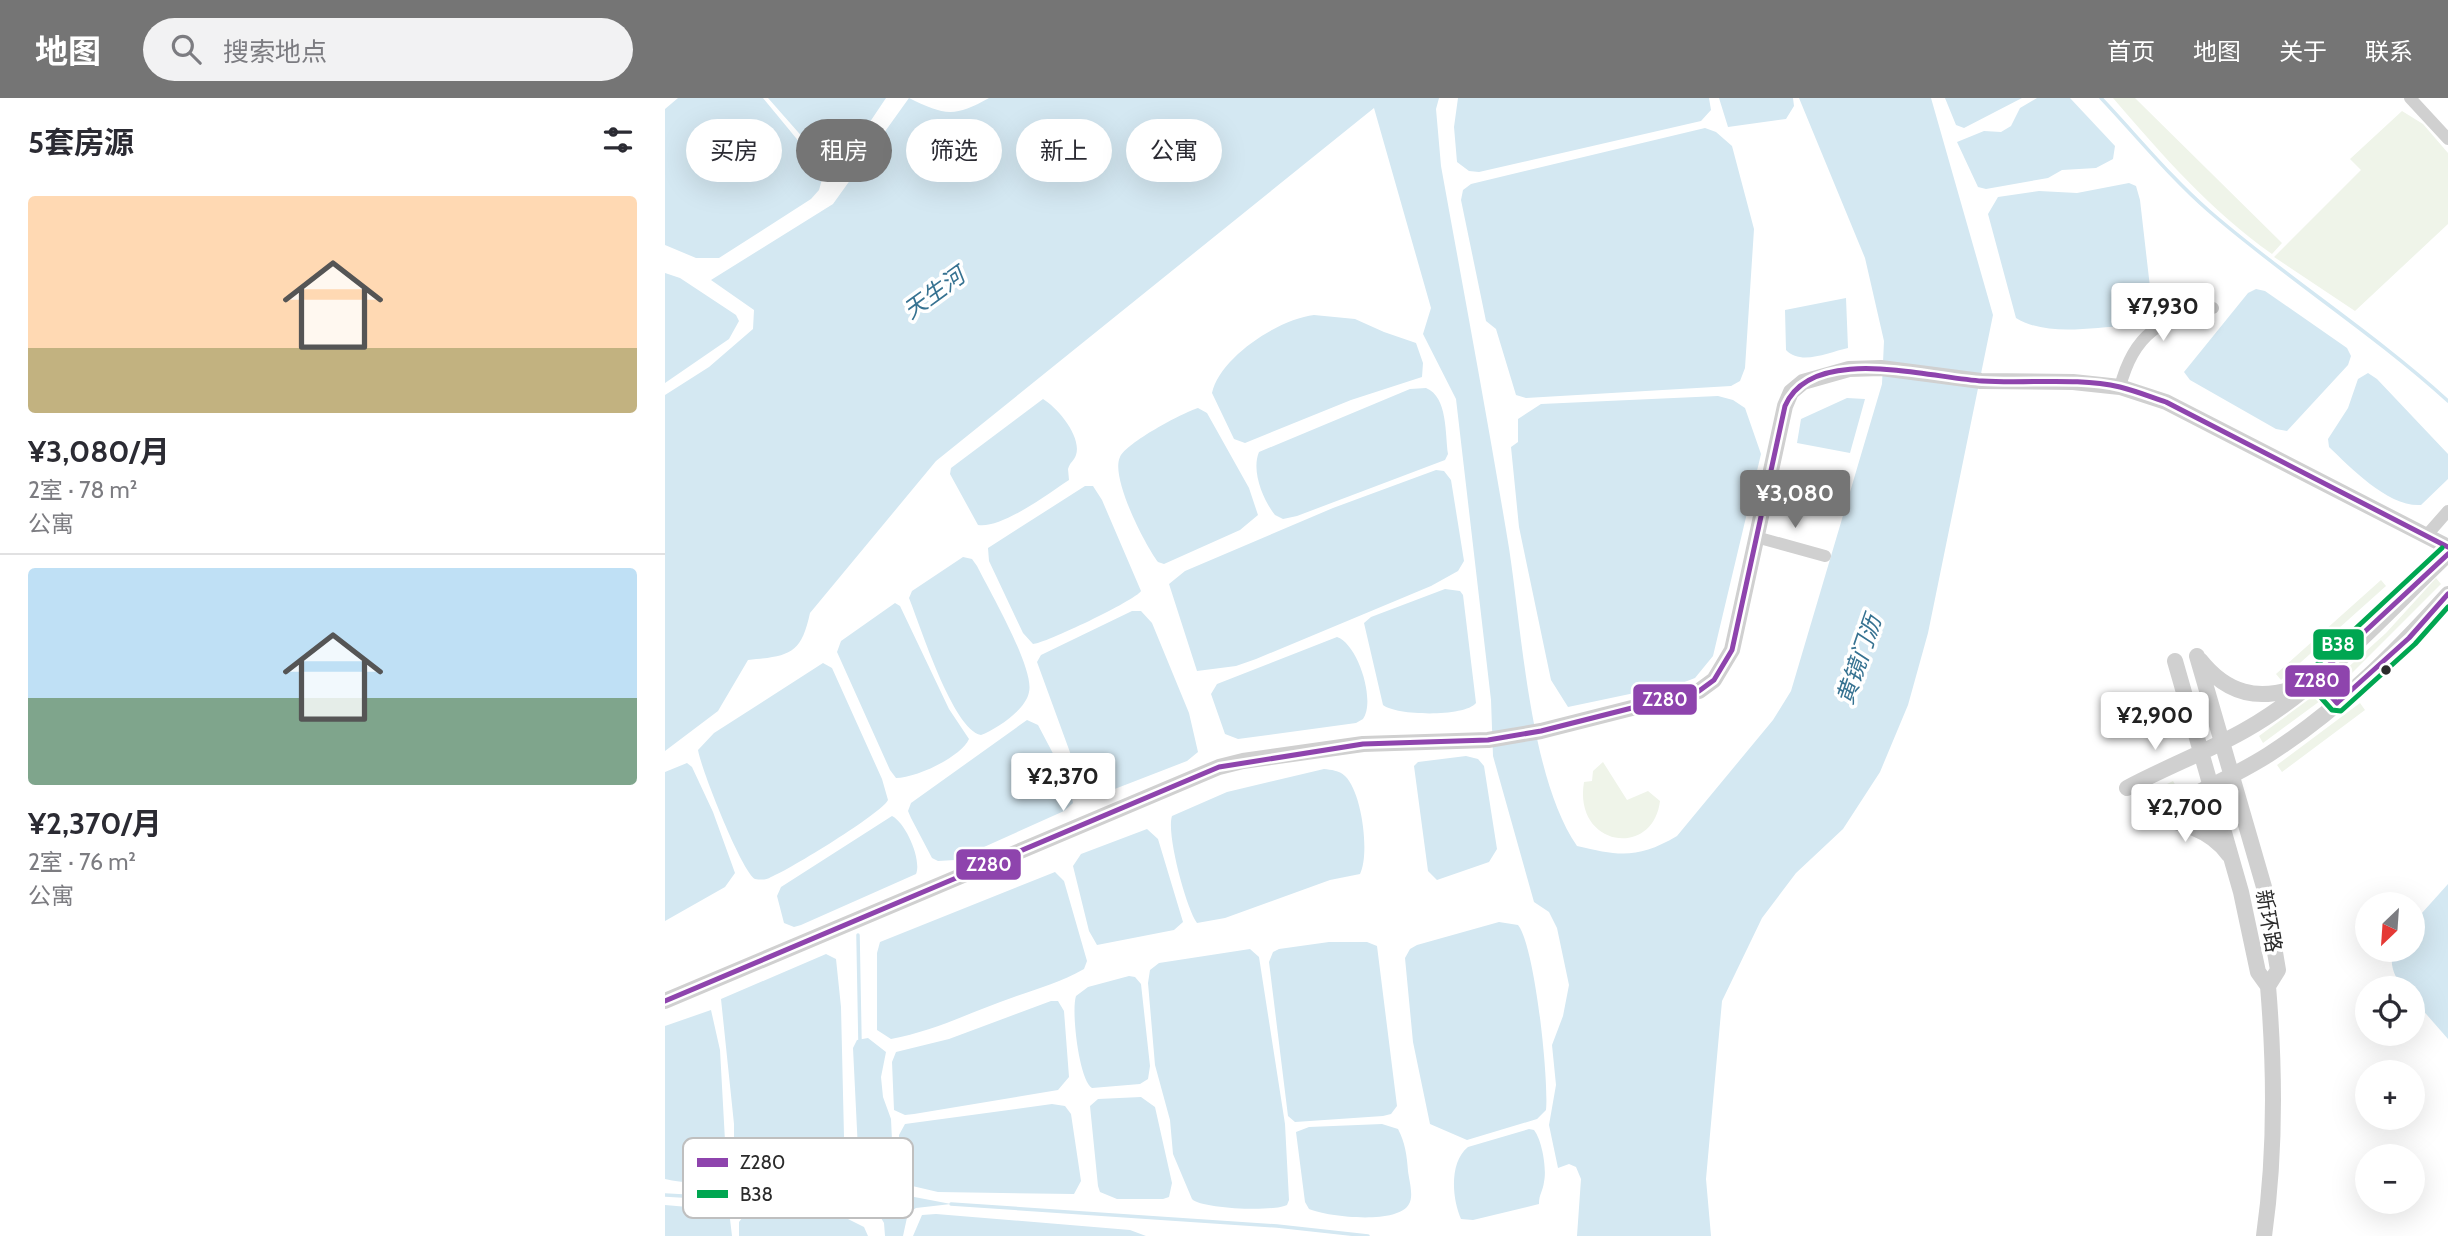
<!DOCTYPE html>
<html lang="zh">
<head>
<meta charset="utf-8">
<style>
	:root { --surface:#fff; --page:#f2f2f3; --text:#2b2b33; --muted:#7c7c81; --line:#e1e1e2; --accent:#757575 }
	body { margin:0; font-family:Cabin,"Noto Sans SC",sans-serif; background:var(--page); color:var(--text); height:100vh; display:flex; flex-direction:column; font-size:26px; white-space:nowrap }
	* { box-sizing:border-box; margin:0 }
	p { font-size:23px; color:var(--muted) }
	.icon { flex:none; width:38px; height:38px; fill:none; stroke:currentColor; stroke-width:2; stroke-linecap:round; stroke-linejoin:round }
	.map { position:relative; flex:1; overflow:hidden }
	.side { display:flex; flex-direction:column; background:var(--surface); width:665px }
	.side>* { flex:none }
	.hud { position:absolute; left:21px; top:21px; width:665px; height:63px; display:flex; gap:14px }
	.needle { width:46px; rotate:205deg }
	.buttons { position:absolute; left:1690px; top:794px; display:grid; gap:14px }
	.buttons a { display:grid; place-items:center; width:70px; height:70px; border-radius:50%; background:var(--surface); box-shadow:0 7px 28px #0002; font-size:35px }
	.price { position:absolute; translate:-50% -60px; padding:0 16px; border-radius:7px; background:#fff; color:#222; font-size:23px; line-height:46px; filter:drop-shadow(0 2px 4px #0008) }
	.price::after { content:''; position:absolute; left:50%; top:42px; width:21px; height:16px; margin-left:-10px; background:inherit; clip-path:polygon(0 0,100% 0,50% 100%) }
	.price.on { background:var(--accent); color:#fff }
	ul { padding:0; list-style:none }
	li { display:grid; align-content:center; gap:14px; height:371px; padding:0 28px }
	li+li { border-top:2px solid var(--line) }
	li span { display:grid; place-items:center; height:217px; border-radius:7px; color:#555 }
	li>.icon { margin-inline-start:auto }
	span .icon { width:126px; height:126px; fill:#fffc; stroke-width:1 }
	li b { font-size:30px }
	h2 { display:flex; justify-content:space-between; align-items:center; height:84px; padding:0 28px; font-size:30px }
	.pill { padding:0 24px; border-radius:32px; background:var(--surface); box-shadow:0 7px 28px #0002; font-size:24px; line-height:63px }
	.pill.on { background:var(--accent); color:#fff }
	header { display:flex; align-items:center; gap:42px; box-sizing:border-box; height:98px; padding:0 35px; background:var(--accent); color:#fff }
	header strong { font-size:33px }
	nav { display:flex; gap:38px; margin-inline-start:auto; font-size:24px }
	.search { width:490px; height:63px; background:var(--page); display:flex; align-items:center; gap:18px; box-sizing:border-box; padding:0 24px; border-radius:38px; color:var(--muted); font-size:26px }
	main { display:flex; flex:1; min-height:0 }
	.map>svg:first-child { display:block }
</style>
</head>
<body>
<header>
<strong>地图</strong>
<div class="search"><svg class="icon" aria-label="search" viewBox="0 0 24 24"><circle cx="10" cy="10" r="6"/><path d="M15 15l6 6"/></svg>搜索地点</div>
<nav><a>首页</a><a>地图</a><a>关于</a><a>联系</a></nav>
</header>
<main>
<section class="side">
<h2>5套房源<svg class="icon" aria-label="filters" viewBox="0 0 24 24"><path d="M4 7h16M4 17h16"/><circle cx="9" cy="7" r="2"/><circle cx="15" cy="17" r="2"/></svg></h2>
<ul>
<li><span style="background:linear-gradient(#ffd9b3 70%,#c2b280 0)"><svg class="icon" aria-label="home" viewBox="0 0 24 24"><path d="M3 11l9-7 9 7M6 9v11h12V9"/></svg></span><div><b>¥3,080/月</b><p>2室 · 78 m²</p><p>公寓</p></div></li>
<li><span style="background:linear-gradient(#bfe0f5 60%,#7fa58c 0)"><svg class="icon" aria-label="home" viewBox="0 0 24 24"><path d="M3 11l9-7 9 7M6 9v11h12V9"/></svg></span><div><b>¥2,370/月</b><p>2室 · 76 m²</p><p>公寓</p></div></li>
</ul>
</section>
<div class="map">
<svg width="1783" height="1138" viewBox="0 0 1783 1138">
	<rect width="100%" height="100%" fill="#fff"/>
	<!-- green -->
	<path fill="#eff4e9" d="M1448,0H1470L1617,145L1607,156C1547,114 1496,56 1448,0Z
		M1737,13L1758,26L1783,55V126L1690,213L1609,159L1696,72L1685,61Z
		M1771,480L1776,486L1673,589L1669,588L1668,583L1721,535Z
		M1716,482L1721,488L1616,582L1611,576Z
		M1651,596L1655,598V603L1598,645L1594,638Z
		M1695,605L1700,612L1617,674L1612,667Z
		M938,664L962,702L983,693L995,703C988,761 908,749 919,684L927,683L928,673Z
		M1508,683L1512,690L1472,710L1468,703Z"/>
	<!-- water -->
	<path fill="#d4e8f2" d="M13,0H98L159,74L154,92L146,101L54,160H31L0,147V11Z
		M103,0H221L170,76Z
		M244,0C279,17 289,20 324,0H774L771,11L776,68C799,195 823,323 844,450C857,534 865,680 912,748C954,758 973,761 1012,738L1108,622L1126,593L1217,286L1219,243L1200,160L1134,0H1266L1328,217L1263,535L1243,607L1215,674L1178,731L1131,775L1097,820L1057,903L1041,1081L1046,1138H912L916,1081L911,1069L904,1066L893,1070L884,1027L891,987L887,947L898,918L904,887L892,830L884,814L869,804L828,658L826,602L791,301L758,236L766,210L709,10L271,363L145,515C136,557 124,558 83,562L53,613L0,653V297L44,269L88,231L89,212L46,182L168,106Z
		M793,0H1044L1046,12L1036,23L814,74L804,73L792,64L789,29Z
		M1054,0H1128L1129,8L1121,21L1063,29Z
		M1280,0H1357L1299,30L1291,27Z
		M1372,0H1405L1450,48L1448,61L1431,70L1397,72L1383,80L1321,91L1313,89L1292,44L1319,33L1336,34L1346,28L1355,10Z
		M1040,30L1051,34L1067,48L1089,131L1080,270L1075,283L1066,288L861,300L851,297L831,231L821,223L796,102L798,92L806,86Z
		M1464,85L1471,88L1475,102L1486,198L1462,228C1427,229 1382,239 1351,220L1323,116L1333,99L1374,93L1412,95Z
		M0,175L15,180L71,217L74,223L64,241L0,285Z
		M1591,191L1600,193L1682,250L1686,258L1683,267L1622,333L1611,331L1525,282L1519,274L1583,195Z
		M1181,200L1183,250C1164,254 1136,268 1121,252L1120,212Z
		M649,217L690,221L719,234L751,245L758,265L757,279L686,302L580,345L569,341L547,295C555,259 614,221 649,217Z
		M1703,275L1712,281L1783,356V381L1756,407C1723,409 1686,370 1664,349L1663,341L1683,310L1693,281Z
		M761,290C783,299 780,336 783,356L780,362L632,418L618,421L610,417C598,402 586,373 594,354L745,291Z
		M1053,298L1068,302L1080,310L1096,356L1048,558L1030,580L1017,585L903,609L886,582L854,429L846,349L853,344V321L876,306Z
		M1182,300L1200,301L1185,355L1132,345L1136,321Z
		M378,301C393,310 417,339 411,357C409,363 405,364 403,371L404,382C384,395 337,431 313,427L285,376L286,370Z
		M533,310L542,315L584,390L593,417L575,432L499,466L493,464C480,447 445,379 455,359C461,345 517,315 533,310Z
		M771,372L779,373L786,382L799,463L793,473L766,488L591,561L571,568L532,573L504,486L520,473L668,410Z
		M420,388H428L437,402L476,493C471,502 379,546 368,546L358,535L324,463L323,450Z
		M298,459L307,461L312,468C324,492 370,571 364,594C361,612 331,631 316,637C288,632 255,527 244,500L247,493Z
		M780,491L795,493L798,497L811,605C800,619 732,618 718,607L699,525L706,519Z
		M230,505L235,508L284,611L304,641C296,659 251,680 231,680L225,672L172,554L176,543Z
		M467,513H476L487,525L524,615L533,654L522,663L429,699L414,679L372,564L376,557Z
		M672,539C693,546 711,603 698,621L691,625L573,641L560,636L546,596L552,586Z
		M158,565L167,570L217,681L223,702C217,715 124,772 106,779C101,782 96,782 90,781C77,774 36,671 33,652L49,635Z
		M362,622L373,627L403,684L408,705L399,713L290,762L273,763L267,760L246,720L243,713L246,705Z
		M801,658L813,661L819,668L832,751L824,764L772,782L763,773L749,668L753,664Z
		M22,665L27,669L48,714L70,775L60,789L0,823V674Z
		M659,671C666,672 674,672 680,678C697,694 705,756 695,776L665,782L560,820L532,825C521,810 501,735 507,718L562,694Z
		M227,718C241,725 257,762 251,776L136,827L129,829L119,825L112,798L116,789Z
		M482,731L493,741L518,824L509,832L432,847L424,833L408,768L416,756Z
		M390,774L399,783L422,863L419,871C396,884 374,890 349,899C308,913 270,933 226,941L212,932V855L215,844Z
		M1783,786V941L1748,901V891H1739C1730,880 1723,866 1729,852H1748V825Z
		M834,824L853,827C870,848 884,982 881,1012L872,1021L802,1042L765,1026L748,944L740,860L745,851L752,847Z
		M664,844H702L712,848L732,1008L726,1016L718,1018L630,1024L623,1018L604,864L608,854L614,851Z
		M585,851L594,859L620,1026L624,1102L622,1107C609,1114 536,1111 527,1101L508,1056L505,1022L490,967L483,885L485,872L494,865Z
		M161,856L171,861L176,909L180,1082L175,1089L136,1096L77,1087L71,1083L69,1075V1026L56,901Z
		M464,878L470,879L476,886L485,968L483,981L475,986L427,990C414,982 406,913 411,898L423,889Z
		M386,903H393L399,913L404,979L393,992L249,1016L240,1017L229,1012L227,964L231,954L284,941Z
		M46,912L55,952L62,1079L56,1086C37,1084 19,1086 0,1081V928Z
		M203,940L221,954L216,979L218,999L226,1021L229,1086L244,1098L286,1106L251,1110L243,1115L238,1138H220L219,1125L212,1113L201,1110L195,1093L188,950L192,942Z
		M476,999L490,1009L507,1085L504,1099L498,1101H452L435,1094L433,1088L425,1008L433,1001Z
		M387,1006L400,1008L406,1016L416,1083L409,1096L273,1094L243,1087L233,1078L234,1037L240,1026Z
		M717,1026L733,1031C740,1044 742,1058 743,1073C744,1082 749,1098 744,1106C733,1127 663,1119 644,1111L640,1104L631,1034L644,1029Z
		M864,1031L869,1032C877,1042 882,1071 879,1084C878,1093 874,1096 874,1106L808,1122L796,1121C787,1101 784,1064 803,1049Z
		M0,1107L57,1112L65,1121L67,1138H0Z
		M81,1115L179,1119L199,1129L203,1138H74V1124Z
		M271,1116L465,1132L481,1138H248L257,1117Z"/>
	<g fill="none" stroke-linecap="round" stroke-linejoin="round">
		<!-- stream -->
		<path stroke="#d4e8f2" stroke-width="3.5" d="M1436,0C1471,37 1505,79 1544,113C1621,180 1706,233 1783,303
			M193,837L195,944
			M0,1097L180,1107L199,1100
			M286,1106L612,1128L703,1138"/>
		<!-- minor -->
		<path stroke="#d0d0d0" stroke-width="12" d="M1745,0L1783,41
			M1455,289C1469,235 1495,221 1548,210
			M1761,438L1783,413
			M1091,439L1160,458"/>
		<!-- tertiary -->
		<path stroke="#d0d0d0" stroke-width="16" d="M1532,558L1599,789L1613,872L1603,888
			M1535,562C1561,595 1593,604 1632,589
			M1510,563L1576,794L1593,874L1603,888
			M1650,580L1672,605
			M1462,690C1501,669 1544,653 1582,631C1656,589 1722,514 1783,456
			M1479,721C1520,700 1565,681 1603,657C1672,613 1729,556 1783,496
			M1482,721C1511,720 1547,732 1564,757
			M0,903L554,669L578,663L698,646L823,642L876,633L1034,593L1049,582L1067,552L1120,308L1126,294L1138,284L1184,271L1216,270L1316,283L1408,284L1455,289L1501,304L1783,449
			M1599,1138C1611,1054 1610,972 1603,888"/>
		<!-- bus-1 casing -->
		<g stroke="#fff" stroke-width="10">
			<path id="bus-1" d="M1783,456L1650,580L1672,605L1744,540L1783,496
				M0,903L554,669L698,646L823,642L876,633L1034,593L1049,582L1067,552L1120,308C1147,245 1265,280 1317,283C1363,286 1411,279 1455,289C1471,293 1486,299 1501,304L1783,449"/>
		</g>
		<!-- bus-2 casing -->
		<g stroke="#fff" stroke-width="10">
			<path id="bus-2" d="M1777,450L1644,574L1642,584L1667,612L1676,613L1750,546L1783,509"/>
		</g>
		<!-- bus-1 -->
		<use href="#bus-1" stroke="#8e44ad" stroke-width="5"/>
		<!-- bus-2 -->
		<use href="#bus-2" stroke="#00a651" stroke-width="5"/>
	</g>
	<!-- markers -->
	<circle fill="#2b2b2b" stroke="#fff" stroke-width="2.5" cx="1721" cy="572" r="6"/>
	<g text-anchor="middle" dominant-baseline="central" stroke-width="7" stroke-linejoin="round" paint-order="stroke">
		<!-- street labels -->
		<g font-size="21" fill="#2b2b2b" stroke="#fff">
			<text transform="translate(1604 823) rotate(80)">新环路</text>
		</g>
		<!-- water labels -->
		<g font-size="23" font-style="italic" fill="#367291" stroke="#fff">
			<text transform="translate(269 195) rotate(-36)">天生河</text>
			<text transform="translate(1194 562) rotate(-71)">黄镜门沥</text>
		</g>
	</g>
	<!-- legend -->
	<rect x="18" y="1040" width="230" height="80" rx="10" fill="#fff" stroke="#bfbfbf" stroke-width="2"/>
	<rect x="32" y="1060" width="31" height="9" fill="#8e44ad"/>
	<rect x="32" y="1092" width="31" height="8" fill="#00a651"/>
	<g font-size="19" fill="#2b2b2b">
		<text x="75" y="1071">Z280</text>
		<text x="75" y="1103">B38</text>
	</g>
	<g stroke="#fff" stroke-width="2.5">
		<rect x="1647" y="530" width="53" height="33" rx="7" fill="#00a651"/>
		<rect x="1619" y="566" width="67" height="34" rx="7" fill="#8e44ad"/>
		<rect x="967" y="585" width="66" height="33" rx="7" fill="#8e44ad"/>
		<rect x="290" y="750" width="67" height="33" rx="7" fill="#8e44ad"/>
	</g>
	<g font-size="19" text-anchor="middle" font-weight="bold" fill="#fff">
		<text x="1673" y="553">B38</text>
		<text x="1652" y="589">Z280</text>
		<text x="1000" y="608">Z280</text>
		<text x="324" y="773">Z280</text>
	</g>
</svg>
<div class="buttons">
<a><svg class="needle" viewBox="-14 -14 28 28"><path d="M0-13l5 13h-10z" fill="#e53935"/><path d="M0 13l5-13h-10z" fill="#7c7c81"/></svg></a>
<a><svg class="icon" aria-label="locate" viewBox="0 0 24 24"><circle cx="12" cy="12" r="6"/><path d="M12 2v4M12 18v4M2 12h4M18 12h4"/></svg></a>
<a>+</a>
<a>−</a>
</div>
<b class="price" style="left:1498px;top:245px">¥7,930</b>
<b class="price on" style="left:1130px;top:432px">¥3,080</b>
<b class="price" style="left:1490px;top:654px">¥2,900</b>
<b class="price" style="left:398px;top:715px">¥2,370</b>
<b class="price" style="left:1520px;top:746px">¥2,700</b>
<div class="hud">
<a class="pill">买房</a>
<a class="pill on">租房</a>
<a class="pill">筛选</a>
<a class="pill">新上</a>
<a class="pill">公寓</a>
</div>
</div>
</main>
</body>
</html>
